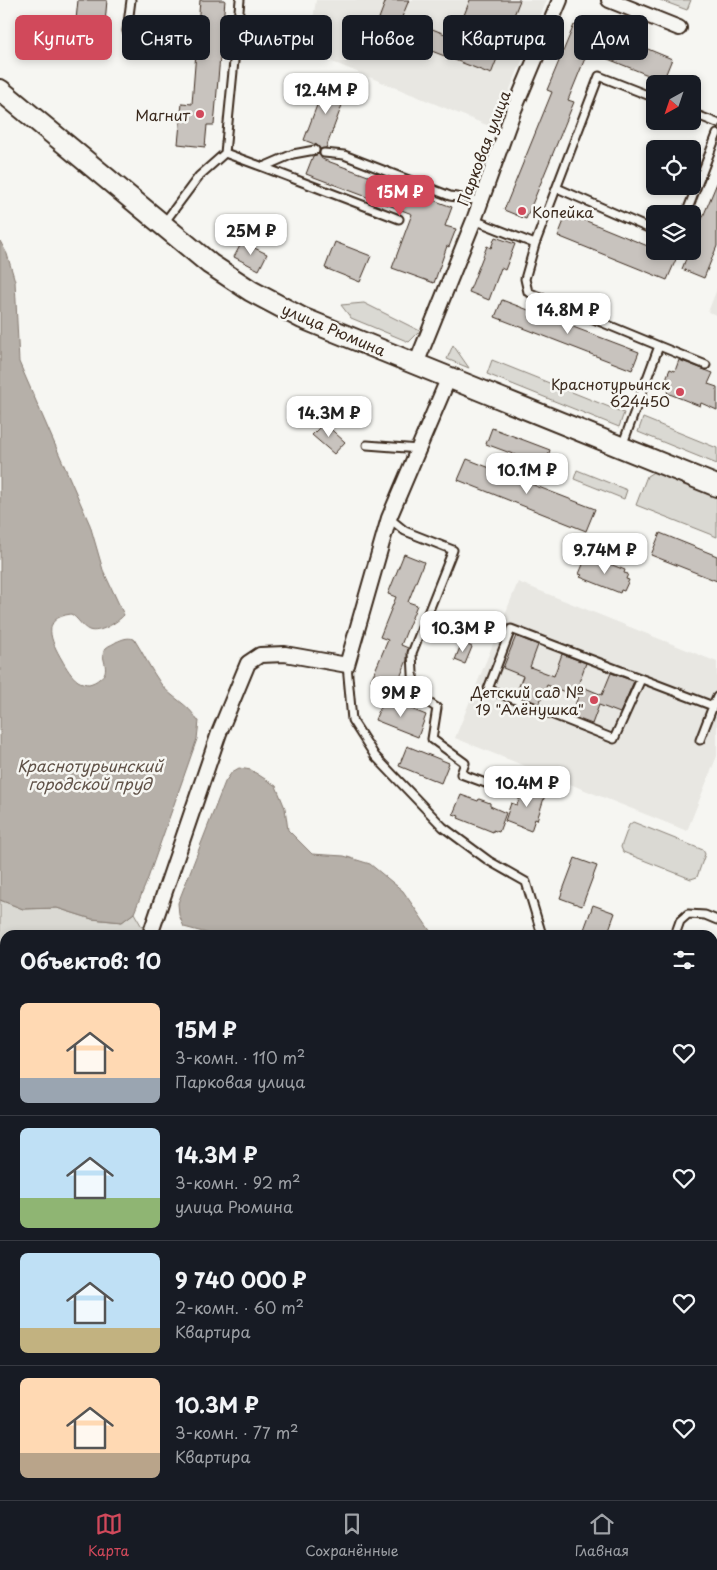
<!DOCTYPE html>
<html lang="ru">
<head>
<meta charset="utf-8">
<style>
	:root { --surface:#171b24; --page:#20242c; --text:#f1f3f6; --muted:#9ea1a6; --line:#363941; --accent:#d1495b }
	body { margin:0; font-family:"Playpen Sans",sans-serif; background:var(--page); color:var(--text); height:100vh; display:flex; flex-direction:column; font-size:19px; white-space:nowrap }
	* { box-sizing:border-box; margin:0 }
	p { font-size:16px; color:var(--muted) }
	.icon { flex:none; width:28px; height:28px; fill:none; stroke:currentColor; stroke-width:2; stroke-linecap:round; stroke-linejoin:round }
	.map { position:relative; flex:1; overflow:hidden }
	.sheet { position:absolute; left:0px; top:930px; width:718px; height:570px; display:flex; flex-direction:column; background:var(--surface); border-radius:15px 15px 0 0; box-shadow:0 2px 8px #0003 }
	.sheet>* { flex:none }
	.guide { position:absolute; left:15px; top:15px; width:688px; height:45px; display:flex; gap:10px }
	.needle { width:32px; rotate:220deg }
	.buttons { position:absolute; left:646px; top:75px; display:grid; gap:10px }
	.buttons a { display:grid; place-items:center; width:55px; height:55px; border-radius:8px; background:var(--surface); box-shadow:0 2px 8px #0003; font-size:25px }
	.price { position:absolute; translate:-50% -42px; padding:0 11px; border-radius:10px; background:#fff; color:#222; font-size:16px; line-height:32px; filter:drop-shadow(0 1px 2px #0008) }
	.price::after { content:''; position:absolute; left:50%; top:30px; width:15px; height:11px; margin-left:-8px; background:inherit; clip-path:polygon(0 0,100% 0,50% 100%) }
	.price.on { background:var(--accent); color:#fff }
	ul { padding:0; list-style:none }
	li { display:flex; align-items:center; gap:15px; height:125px; padding:0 20px }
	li+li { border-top:1px solid var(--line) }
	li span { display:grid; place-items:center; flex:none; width:140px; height:100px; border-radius:8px; color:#555 }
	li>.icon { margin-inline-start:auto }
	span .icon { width:60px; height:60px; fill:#fffc; stroke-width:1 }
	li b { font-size:21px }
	h2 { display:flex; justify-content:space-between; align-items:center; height:60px; padding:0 20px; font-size:21px }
	.tag { padding:0 18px; border-radius:8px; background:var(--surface); box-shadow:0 2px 8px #0003; font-size:18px; line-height:45px }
	.tag.on { background:var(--accent); color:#fff }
	.tabs { display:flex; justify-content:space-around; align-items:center; height:70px; border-top:1px solid var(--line); background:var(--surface); font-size:14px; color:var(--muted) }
	.tabs a { display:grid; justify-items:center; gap:2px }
	.tabs .on { color:var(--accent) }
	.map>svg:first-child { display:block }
</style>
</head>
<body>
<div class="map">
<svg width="717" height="1500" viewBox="0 0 717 1500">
	<rect width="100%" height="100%" fill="#f6f6f2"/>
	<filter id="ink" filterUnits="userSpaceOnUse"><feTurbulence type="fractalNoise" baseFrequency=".02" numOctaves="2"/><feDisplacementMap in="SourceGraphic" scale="10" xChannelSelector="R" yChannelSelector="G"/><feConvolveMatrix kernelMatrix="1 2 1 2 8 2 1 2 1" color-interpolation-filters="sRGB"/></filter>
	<g filter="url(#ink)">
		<!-- built -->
		<path fill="#e8e7e2" d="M316,0H547L494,128L308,52Z
			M717,289V315L708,312Z
			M518,582L717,662V756L687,831L455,738Z
			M339,1495H410L408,1500H357Z"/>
		<!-- green -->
		<path fill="#dad9d3" stroke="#8a8278" d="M660,0H691L687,10Z
			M364,303L420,331L409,342L351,318L341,305Z
			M453,345L469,368L447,359Z
			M492,360L624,413L619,427L487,374Z
			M643,418L717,448V464L638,432Z
			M577,470L627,490L624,499L574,479Z
			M655,471L717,496V537L636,505L647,476Z
			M633,822L703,850L705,854L697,877L691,879L623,852L621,847L629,825Z
			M0,900L23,909L57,908L92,919L122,922L134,913L145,932L144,935H5V1342L0,1357Z
			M712,1050L717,1051V1384L713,1386Z
			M717,1426V1499L695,1500L692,1495H712L713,1429Z"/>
		<!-- water -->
		<path fill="#b6b0a9" stroke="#857a71" d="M0,241L7,254L15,281L19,362L90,525L103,570L124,615C118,622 99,634 89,630C82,627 78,618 71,614C40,618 51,641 62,660C66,667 71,676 78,681C81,683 86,684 89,684C93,683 97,681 99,679C114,669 97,657 106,648C109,645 114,644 116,642C123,639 127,637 134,639C143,653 151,670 161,684C171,698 189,704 197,720L199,721L197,739L147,881L134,913L122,922L92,919L57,908L23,909L0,900Z
			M239,768L251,770L276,786L285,808L288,830L312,854L344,856L370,864L403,891L433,935H214L184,927L179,915L178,903L225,782L232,772Z"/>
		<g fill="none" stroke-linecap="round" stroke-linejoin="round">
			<!-- stream -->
			<path stroke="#857a71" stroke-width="4" d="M627,1495L630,1500"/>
		</g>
		<!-- building -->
		<path fill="#c8c3be" stroke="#3b2a1e" d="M78,0H107L105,23L76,20Z
			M200,0H225L214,125H207L205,147L178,144L182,103L192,104Z
			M386,0H409L402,17L455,38L470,0H520L491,74L375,29Z
			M574,25L602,37L604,31L672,59L663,81L588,51L568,100L574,102L526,219L504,210L552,92L547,90Z
			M326,81L348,89L326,148L320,149L317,145L304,140Z
			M319,154L322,159L452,207L445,226L456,229L449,247L447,246L434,283L392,268L412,214L306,174L313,156Z
			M717,183V246L704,278L682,269L689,251H692V243Z
			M567,213L655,249V251H662L677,257L667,280L558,236Z
			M495,237L515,244L505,270L501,268L489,300L469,292L487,246L491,248Z
			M242,242L267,254L259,270L234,257Z
			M335,242L371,256L360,282L325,268Z
			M502,300L639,352L632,370L495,317Z
			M679,360L713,373L708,384L717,387V410L701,403L700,406L667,393L671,383L665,381L670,369L675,371Z
			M324,423L345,442L334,454L312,435Z
			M492,428L550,450L545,466L486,444Z
			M467,459L595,509L586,531L458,480Z
			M660,533L717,556V581L651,555Z
			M404,554L424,562L408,602L417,605L401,645L408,648L407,660L395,690L371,680L388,640L380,637L396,597L388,594Z
			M592,557L625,570L624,573L628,574L626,579L629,580L624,591L621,590L620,593L580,577L582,575L579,574L584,562L586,563L588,558L591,560Z
			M516,636L538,645L530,667L554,676L562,654L586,663L578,685L602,695L611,673L634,681L620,713L599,705L592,724L571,716L578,697L547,685L539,704L516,694L523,676L503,668Z
			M462,642L472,647L465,664L455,660Z
			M384,698L426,715L418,737L375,720Z
			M407,746L449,763L441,783L399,766Z
			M527,784L546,792L537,820L535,819L531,831L505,821L511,803L517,805L523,788L526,789Z
			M461,795L478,801L479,799L490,803V806L506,813L499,832L493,830V832L458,818L459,816L453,814Z
			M575,858L597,866L582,906L560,898Z
			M593,905L615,913L607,935H582Z"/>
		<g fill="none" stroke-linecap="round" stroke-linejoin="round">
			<!-- service casing -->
			<g stroke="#3b2a1e" stroke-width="11">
				<path id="service" d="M127,31L131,0
					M692,113L717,123
					M225,153L263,167L293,154L315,150
					M324,153L344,155L450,196L481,201
					M263,167L399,219
					M557,188L655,231
					M686,214L717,134
					M474,220L535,244L525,279L528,292L659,346
					M164,223L199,176L225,153L240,0
					M535,244L599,76L655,98
					M367,445L419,449
					M622,446L659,346L706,365
					M389,518L405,531L453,550L412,653L414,693L437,708L432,739L465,763L461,774L507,791
					M347,665L352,720L375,756L443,827L489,861L526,882L542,935
					M641,679L614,739L488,689L511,629L713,706L717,697
					M700,740L713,706
					M675,935L680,921L688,914L705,915L717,920
					M712,1011L717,1021
					M712,1030L717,1029
					M0,1166H5
					M0,1398L5,1401
					M226,1495L231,1500"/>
			</g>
			<!-- minor casing -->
			<g stroke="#3b2a1e" stroke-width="18">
				<path id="minor" d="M609,0L679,28
					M416,364L474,220L513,112L560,0
					M150,935L219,733L248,663L260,655L285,654L347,665L389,518L449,377
					M0,1389L5,1374"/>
			</g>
			<!-- secondary casing -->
			<g stroke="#3b2a1e" stroke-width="24">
				<path id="secondary" d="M0,90L210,264L251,291L302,318L717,486"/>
			</g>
			<!-- service -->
			<use href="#service" stroke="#f6f6f2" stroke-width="7"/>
			<!-- minor -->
			<use href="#minor" stroke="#f6f6f2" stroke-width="14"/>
			<!-- secondary -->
			<use href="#secondary" stroke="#f6f6f2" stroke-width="20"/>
		</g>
	</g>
	<!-- markers -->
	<g fill="#d1495b" stroke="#f6f6f2" stroke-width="2">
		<circle cx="200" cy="114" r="5"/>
		<circle cx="522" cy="211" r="5"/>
		<circle cx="680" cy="392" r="5"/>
		<circle cx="594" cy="700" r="5"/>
	</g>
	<g text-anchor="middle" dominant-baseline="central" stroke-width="5" stroke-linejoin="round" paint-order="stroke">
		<!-- poi labels -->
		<g font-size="15" fill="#3b2a1e" stroke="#f6f6f2" text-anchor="end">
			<text x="190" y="114">Магнит</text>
			<text x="532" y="211" text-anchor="start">Копейка</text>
			<text x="670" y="383">Краснотурьинск<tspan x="670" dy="17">624450</tspan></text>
			<text x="584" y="691">Детский сад №<tspan x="584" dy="17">19 "Алёнушка"</tspan></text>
		</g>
		<!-- street labels -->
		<g font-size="15" fill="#3b2a1e" stroke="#f6f6f2">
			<text transform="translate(483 148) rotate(-69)">Парковая улица</text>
			<text transform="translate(334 329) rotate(23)">улица Рюмина</text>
		</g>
		<!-- water labels -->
		<g font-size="16" font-style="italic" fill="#605248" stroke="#f6f6f2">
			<text x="90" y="765">Краснотурьинский<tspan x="90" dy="18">городской пруд</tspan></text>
		</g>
	</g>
</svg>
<div class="buttons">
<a><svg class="needle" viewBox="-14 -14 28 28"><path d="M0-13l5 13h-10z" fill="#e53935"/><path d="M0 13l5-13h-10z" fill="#9ea1a6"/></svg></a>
<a><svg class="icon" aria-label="locate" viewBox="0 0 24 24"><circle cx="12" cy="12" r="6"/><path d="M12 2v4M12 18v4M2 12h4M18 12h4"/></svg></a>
<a><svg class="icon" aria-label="layers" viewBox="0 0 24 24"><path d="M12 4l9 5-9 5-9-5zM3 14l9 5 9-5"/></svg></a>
</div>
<b class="price" style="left:326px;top:115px">12.4M ₽</b>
<b class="price on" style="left:400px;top:217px">15M ₽</b>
<b class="price" style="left:251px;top:256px">25M ₽</b>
<b class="price" style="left:568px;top:335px">14.8M ₽</b>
<b class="price" style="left:329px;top:438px">14.3M ₽</b>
<b class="price" style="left:527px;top:495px">10.1M ₽</b>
<b class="price" style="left:605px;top:575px">9.74M ₽</b>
<b class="price" style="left:463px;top:653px">10.3M ₽</b>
<b class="price" style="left:401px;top:718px">9M ₽</b>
<b class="price" style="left:527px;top:808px">10.4M ₽</b>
<div class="guide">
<a class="tag on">Купить</a>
<a class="tag">Снять</a>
<a class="tag">Фильтры</a>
<a class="tag">Новое</a>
<a class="tag">Квартира</a>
<a class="tag">Дом</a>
</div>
<section class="sheet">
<h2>Объектов: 10<svg class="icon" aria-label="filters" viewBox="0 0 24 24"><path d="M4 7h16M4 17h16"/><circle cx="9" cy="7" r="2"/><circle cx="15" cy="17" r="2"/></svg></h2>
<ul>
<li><span style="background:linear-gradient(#ffd9b3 75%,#9aa5b1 0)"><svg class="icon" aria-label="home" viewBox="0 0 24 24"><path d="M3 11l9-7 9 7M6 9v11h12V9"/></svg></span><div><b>15M ₽</b><p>3-комн. · 110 m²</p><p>Парковая улица</p></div><svg class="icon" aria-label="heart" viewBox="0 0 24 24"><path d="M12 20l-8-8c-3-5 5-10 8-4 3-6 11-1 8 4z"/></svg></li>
<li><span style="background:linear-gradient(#bfe0f5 70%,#8fb573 0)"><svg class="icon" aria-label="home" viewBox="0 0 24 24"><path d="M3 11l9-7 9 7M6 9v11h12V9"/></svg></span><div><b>14.3M ₽</b><p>3-комн. · 92 m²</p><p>улица Рюмина</p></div><svg class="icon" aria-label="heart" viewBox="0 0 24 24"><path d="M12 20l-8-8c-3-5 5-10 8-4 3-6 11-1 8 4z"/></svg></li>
<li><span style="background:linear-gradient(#bfe0f5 75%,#c2b280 0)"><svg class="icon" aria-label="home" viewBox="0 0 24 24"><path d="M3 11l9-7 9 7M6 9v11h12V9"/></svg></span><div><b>9 740 000 ₽</b><p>2-комн. · 60 m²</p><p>Квартира</p></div><svg class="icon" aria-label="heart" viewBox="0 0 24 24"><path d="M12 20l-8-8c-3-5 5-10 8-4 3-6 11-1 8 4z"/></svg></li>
<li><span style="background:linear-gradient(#ffd9b3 75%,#b9a48a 0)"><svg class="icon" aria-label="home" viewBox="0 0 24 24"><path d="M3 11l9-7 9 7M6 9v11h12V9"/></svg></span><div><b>10.3M ₽</b><p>3-комн. · 77 m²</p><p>Квартира</p></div><svg class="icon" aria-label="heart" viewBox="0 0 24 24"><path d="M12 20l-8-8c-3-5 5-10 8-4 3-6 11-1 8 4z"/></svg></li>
</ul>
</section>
</div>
<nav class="tabs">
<a class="on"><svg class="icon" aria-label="map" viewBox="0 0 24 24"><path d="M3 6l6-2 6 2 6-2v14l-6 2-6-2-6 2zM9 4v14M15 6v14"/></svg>Карта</a>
<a><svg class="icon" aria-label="saved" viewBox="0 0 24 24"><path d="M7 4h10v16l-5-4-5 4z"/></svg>Сохранённые</a>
<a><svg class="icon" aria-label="home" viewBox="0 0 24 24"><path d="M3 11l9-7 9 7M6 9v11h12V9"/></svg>Главная</a>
</nav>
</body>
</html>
